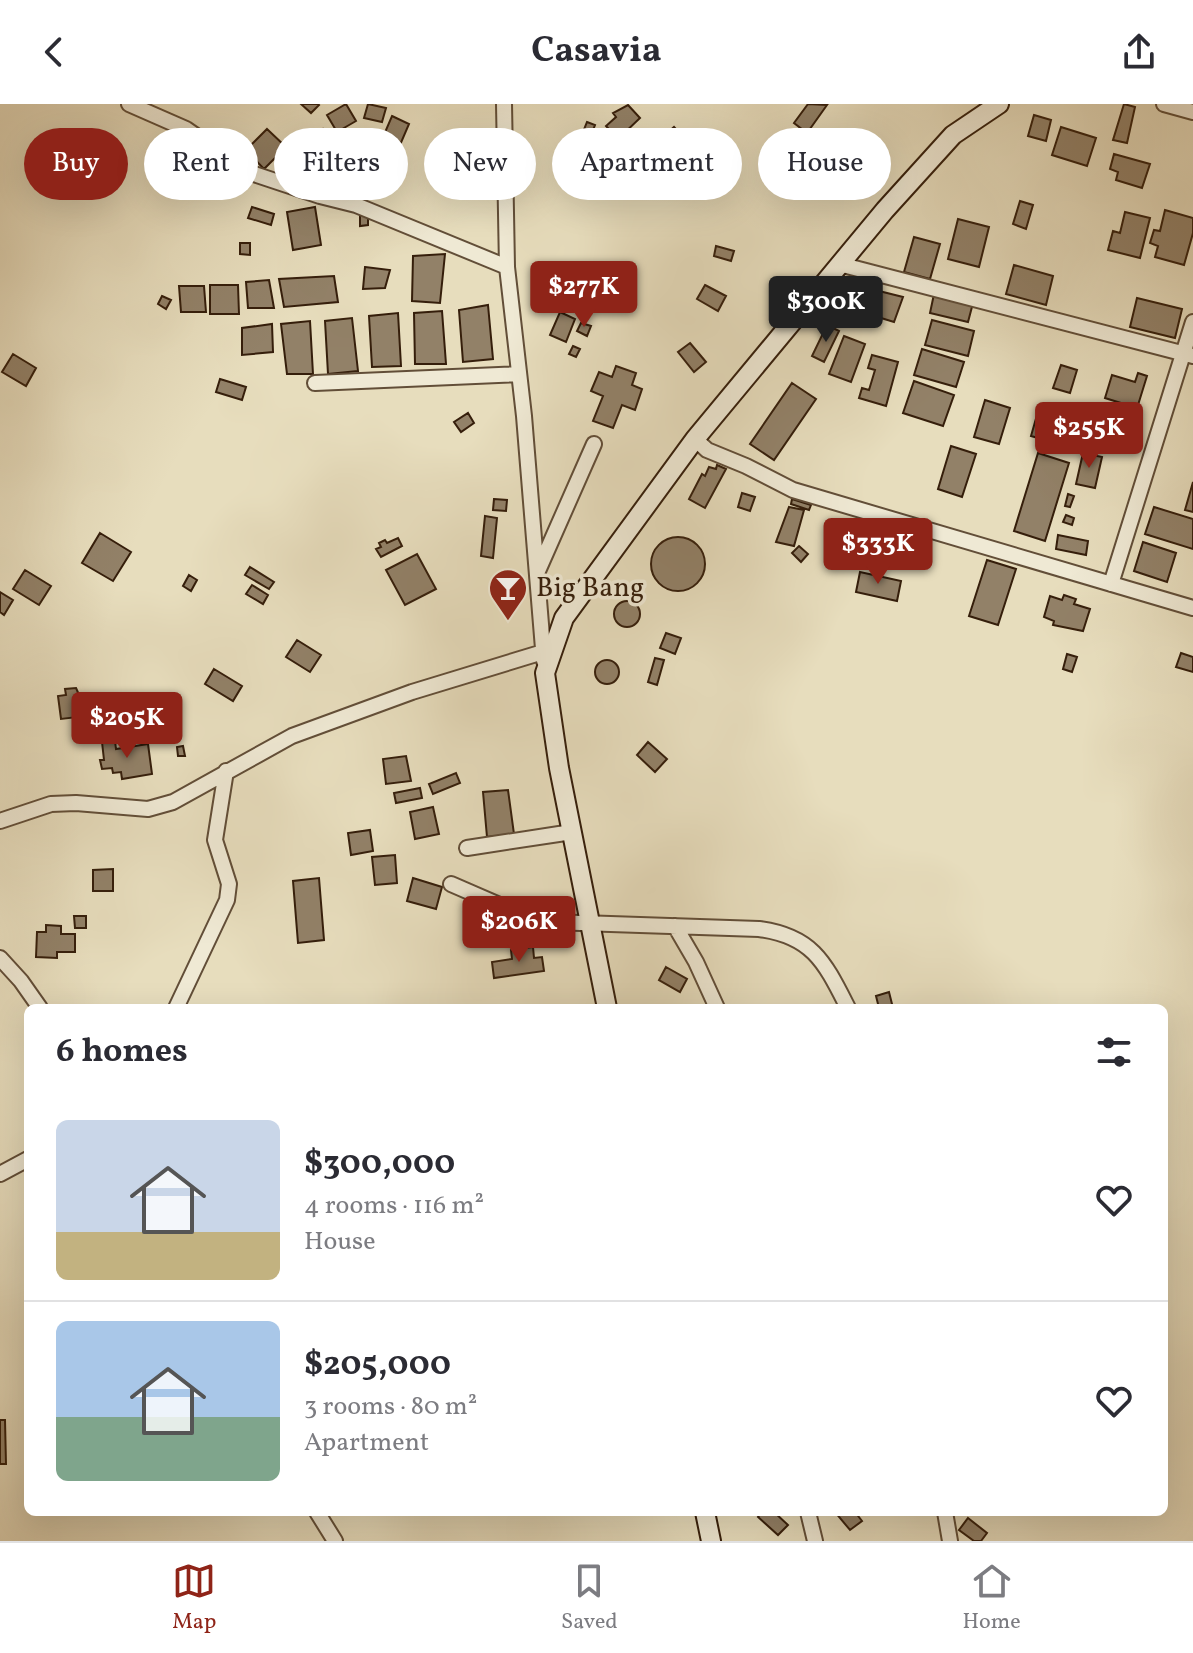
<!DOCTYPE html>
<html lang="en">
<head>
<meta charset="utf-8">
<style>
	:root { --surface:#fff; --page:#f7f7f7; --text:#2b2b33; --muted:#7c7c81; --line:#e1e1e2; --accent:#8f2418 }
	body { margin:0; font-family:Vollkorn,serif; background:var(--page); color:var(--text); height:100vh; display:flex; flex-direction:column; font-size:30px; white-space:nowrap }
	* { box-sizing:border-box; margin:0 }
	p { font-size:26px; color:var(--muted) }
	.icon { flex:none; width:44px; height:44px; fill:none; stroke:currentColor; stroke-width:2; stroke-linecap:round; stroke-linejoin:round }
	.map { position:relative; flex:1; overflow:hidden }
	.sheet { position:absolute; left:24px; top:900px; width:1144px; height:512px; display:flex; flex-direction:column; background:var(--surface); border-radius:12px; box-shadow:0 8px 32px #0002 }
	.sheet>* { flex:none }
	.guide { position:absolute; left:24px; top:24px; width:1146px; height:72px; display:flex; gap:16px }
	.price { position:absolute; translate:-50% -68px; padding:0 18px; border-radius:8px; background:var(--accent); color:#fff; font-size:26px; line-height:52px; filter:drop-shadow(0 2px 4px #0008) }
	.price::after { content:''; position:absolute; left:50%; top:48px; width:24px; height:18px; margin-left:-12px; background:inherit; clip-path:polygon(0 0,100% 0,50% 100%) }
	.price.on { background:#222; color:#fff }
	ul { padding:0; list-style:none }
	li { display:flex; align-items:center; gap:24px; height:200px; padding:0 32px }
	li+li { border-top:2px solid var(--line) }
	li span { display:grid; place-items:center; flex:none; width:224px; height:160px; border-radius:12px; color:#555 }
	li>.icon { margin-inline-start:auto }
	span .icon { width:96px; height:96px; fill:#fffc; stroke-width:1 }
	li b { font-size:34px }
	h2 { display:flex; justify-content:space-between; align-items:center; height:96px; padding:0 32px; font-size:34px }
	.tag { padding:0 28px; border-radius:36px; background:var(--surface); box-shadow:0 8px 32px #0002; font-size:28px; line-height:72px }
	.tag.on { background:var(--accent); color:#fff }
	header { display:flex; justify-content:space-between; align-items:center; height:104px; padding:0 32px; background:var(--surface); font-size:36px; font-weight:700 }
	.tabs { display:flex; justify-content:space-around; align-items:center; height:112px; border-top:2px solid var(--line); background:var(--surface); font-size:22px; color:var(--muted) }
	.tabs a { display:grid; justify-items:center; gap:4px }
	.tabs .on { color:var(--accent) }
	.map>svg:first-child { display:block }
</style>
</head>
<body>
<header><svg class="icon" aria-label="back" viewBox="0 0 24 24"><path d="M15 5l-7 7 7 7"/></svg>Casavia<svg class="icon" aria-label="share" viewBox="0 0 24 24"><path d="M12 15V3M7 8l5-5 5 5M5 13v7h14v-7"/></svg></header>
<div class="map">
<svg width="1193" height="1437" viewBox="0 0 1193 1437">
	<rect width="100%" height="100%" fill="#e7ddbd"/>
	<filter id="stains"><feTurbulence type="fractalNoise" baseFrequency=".0025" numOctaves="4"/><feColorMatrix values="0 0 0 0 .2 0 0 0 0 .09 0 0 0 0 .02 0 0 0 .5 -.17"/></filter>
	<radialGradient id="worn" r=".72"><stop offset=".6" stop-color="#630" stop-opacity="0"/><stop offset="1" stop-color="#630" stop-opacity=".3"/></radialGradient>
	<!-- building -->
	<path fill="#928168" stroke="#351e0b" stroke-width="2" d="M301,0H318L319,1L311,9Z
		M346,0L356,17L337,28L327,11Z
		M368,0L386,4L382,18L364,14Z
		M808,0L827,1L807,29L794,19Z
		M1124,0L1135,3L1127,39L1113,36Z
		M628,1L640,14L618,35L606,22L616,13L613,9Z
		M1034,11L1051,16L1046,37L1028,32Z
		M392,12L409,20L394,55L377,47Z
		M587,18L595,21L591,31L583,28Z
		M674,23L689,39L667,58L653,42Z
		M1061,23L1096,34L1087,62L1052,51Z
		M267,25L286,43L264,65L246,46Z
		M323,25L334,38L318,52L306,40Z
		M805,36L814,40L810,51L801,47Z
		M350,45L369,49L363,75L344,70Z
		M1114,50L1150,60L1142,84L1116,76L1118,68L1110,65Z
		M1020,97L1033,101L1026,125L1013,120Z
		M252,103L274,110L271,121L248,114Z
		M315,103L321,141L293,146L287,108Z
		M1165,106L1193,114V129L1184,161L1155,153L1158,142L1150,139L1154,126L1160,127Z
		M1125,108L1150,114L1140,154L1108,146L1113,127L1120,129Z
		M368,110V121L360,122V111Z
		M958,115L989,123L979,163L948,155Z
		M914,133L940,140L930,175L904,168Z
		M240,139H250V151L240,150Z
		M716,142L734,147L731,157L714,152Z
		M445,150L440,199L412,197L413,152Z
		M1014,161L1053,172L1046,201L1006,190Z
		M365,163L390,166L385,184L363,185Z
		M334,172L338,198L284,203L279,175Z
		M269,176L274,204H248L246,178Z
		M210,181H238L239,210H210Z
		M705,181L726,192L718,207L697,195Z
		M179,182H204L206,208H181Z
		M871,185L903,193L894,218L868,210L869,206H866Z
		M934,190L973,199L968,218L930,209Z
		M162,192L171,196L166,205L158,200Z
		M1137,194L1182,205L1175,234L1130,223Z
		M488,201L493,255L463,258L459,206Z
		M442,207L446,260H415L414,209Z
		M560,208L575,215L566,238L550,231Z
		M398,209L401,262L372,263L369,212Z
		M352,214L358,267L328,270L325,217Z
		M932,216L974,227L968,252L925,241Z
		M310,217L313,270H287L281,220Z
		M581,219L591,222L587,232L577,227Z
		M272,220L273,248L242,251V224Z
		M827,221L839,227L824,258L812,252Z
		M844,232L865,240L851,278L829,270Z
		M690,239L706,258L694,268L678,248Z
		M573,242L580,245L576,253L569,250Z
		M922,245L964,258L956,283L914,271Z
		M13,250L36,264L26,282L2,268Z
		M872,251L898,258L886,302L859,294L862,284L869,286L875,266L868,264Z
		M1061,261L1077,266L1070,289L1053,284Z
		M616,262L636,269L632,281L642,285L635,306L622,301L613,324L593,317L603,292L591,287L599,268L612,273Z
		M1138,269L1147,272L1134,314L1121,310L1124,300L1105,294L1112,271L1135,278Z
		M220,275L246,283L242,296L216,288Z
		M914,277L954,291L943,322L903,309Z
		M792,279L816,295L774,356L750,340Z
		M985,296L1010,304L999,340L974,333Z
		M1079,302L1087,304L1085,311L1077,309Z
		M1039,304L1078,315L1070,343L1031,332Z
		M468,309L474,319L461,328L454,318Z
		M1092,313L1099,315L1096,324L1089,321Z
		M951,342L976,350L962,393L938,385Z
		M1038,349L1069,359L1045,437L1014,427Z
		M1083,349L1102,353L1095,384L1076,380Z
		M717,361L726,365L705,404L689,395L702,370L705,372L709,363L716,365Z
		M1193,378V408L1185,406Z
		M742,389L755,393L750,407L738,403Z
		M1068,390L1074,392L1070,403L1065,402Z
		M494,395L507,396L506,407L493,406Z
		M792,395L811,401L809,406L791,400Z
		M789,403L804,406L794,442L776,438Z
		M1154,403L1193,415V445L1145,430Z
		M1066,411L1074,414L1072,421L1063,418Z
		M485,412L497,414L493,454L481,452Z
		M100,429L131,448L113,477L82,459Z
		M1058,431L1088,437L1086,451L1056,445Z
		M651 460a27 27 0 1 1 54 0a27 27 0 1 1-54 0Z
		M398,434L402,442L381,453L376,445L381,443L379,439L385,436L387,439Z
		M1143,438L1176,449L1167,478L1134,467Z
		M799,442L808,450L801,458L792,449Z
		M417,450L436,485L405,501L386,466Z
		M987,456L1016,465L998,521L969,512Z
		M250,463L274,478L269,485L245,471Z
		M25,466L51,482L39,501L13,485Z
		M860,468L901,477L897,497L856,488Z
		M189,471L197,476L191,487L183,482Z
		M252,481L268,491L263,500L246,490Z
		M0,488L13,496L4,511L0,508Z
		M1064,491L1076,495L1074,500L1090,505L1083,527L1053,521L1054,517L1044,513L1050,492L1062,496Z
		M614 510a13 13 0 1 1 26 0a13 13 0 1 1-26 0Z
		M666,529L681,534L675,550L660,544Z
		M297,536L321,551L310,568L286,553Z
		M1181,549L1193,553V568L1176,563Z
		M1067,550L1077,553L1072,568L1063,565Z
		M655,554L664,556L657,581L648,578Z
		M595 568a12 12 0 1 1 24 0a12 12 0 1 1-24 0Z
		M214,565L242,582L233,597L205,580Z
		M76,584L84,602L76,603L78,613L61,615L58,592L66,591L65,585Z
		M115,637L116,645L148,640L152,670L122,675L121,668L113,669L112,664L102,665L100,656H104L102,638Z
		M648,638L667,655L655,668L637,651Z
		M183,642L185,652H178L177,643Z
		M406,652L411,677L386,680L383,655Z
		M456,669L460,679L433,690L429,680Z
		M420,684L422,694L396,699L394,689Z
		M508,686L514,730L487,733L483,688Z
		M433,703L439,730L415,735L410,708Z
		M370,726L373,747L351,751L348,729Z
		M395,751L397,779L375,781L372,753Z
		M113,765V787H93V766Z
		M319,774L324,836L298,839L293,777Z
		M413,774L442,783L436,805L407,797Z
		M74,812H86V824H75Z
		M46,821L61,822V830H75V848H57V854L36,853L37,828H46Z
		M533,843L534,854L542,853L544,867L494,874L492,858L512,855L511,846Z
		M666,863L687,875L680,888L659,876Z
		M889,888L893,904H879L876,892Z
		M0,1316H5L6,1360H0Z
		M762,1408H774L788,1421L778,1431L758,1413Z
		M835,1408H855L862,1417L850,1426Z
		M968,1414L987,1429L981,1437H974L959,1426Z"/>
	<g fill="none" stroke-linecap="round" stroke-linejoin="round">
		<!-- street casing -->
		<g stroke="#624e38" stroke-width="18">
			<path id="street" d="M129,0L186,25L248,68L320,92L356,101L507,163
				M504,0L507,163L524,312L544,557
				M1164,0L1193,8
				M839,160L1193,252
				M315,279L519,270
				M695,335L707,346L746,362L793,386L1193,504
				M538,467L594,340
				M1111,480L1193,218
				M0,717L51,700L76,699L148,705L173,698L292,632L412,588L543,548
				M467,744L572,728
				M451,780L511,806L551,818L759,825C813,832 825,859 848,904
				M675,822L696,858L717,904
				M0,854L21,877L40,904
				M176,904L227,796L229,780L215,736L226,667
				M0,1070L28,1055
				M317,1408L335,1437
				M808,1408L815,1437
				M945,1408L950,1437"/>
		</g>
		<!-- secondary casing -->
		<g stroke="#351e0b" stroke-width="22">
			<path id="secondary" d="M607,904L559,664L545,569L564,514L695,335L885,106L953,31L999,0
				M705,1408L711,1437"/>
		</g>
		<!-- street -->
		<use href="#street" stroke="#efe9d4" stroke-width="14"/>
		<!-- secondary -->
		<use href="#secondary" stroke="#efe9d4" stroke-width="18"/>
	</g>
	<!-- icons -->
	<defs>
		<g id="bar-pin" transform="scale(2)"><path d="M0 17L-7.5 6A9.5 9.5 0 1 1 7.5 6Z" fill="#8f2418" stroke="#efe9d4"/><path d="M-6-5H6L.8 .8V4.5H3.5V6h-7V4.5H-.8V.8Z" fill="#fff"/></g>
	</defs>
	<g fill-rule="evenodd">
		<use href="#bar-pin" x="508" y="484"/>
	</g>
	<g text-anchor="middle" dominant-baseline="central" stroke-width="7" stroke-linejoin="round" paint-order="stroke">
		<!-- poi labels -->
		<g font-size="28" fill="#351e0b" stroke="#efe9d4" text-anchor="start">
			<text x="536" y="484">Big Bang</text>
		</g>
	</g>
	<rect width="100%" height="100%" filter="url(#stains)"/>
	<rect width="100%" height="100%" fill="url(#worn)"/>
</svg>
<b class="price" style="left:584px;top:225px">$277K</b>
<b class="price on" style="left:826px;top:240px">$300K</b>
<b class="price" style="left:1089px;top:366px">$255K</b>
<b class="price" style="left:878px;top:482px">$333K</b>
<b class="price" style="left:127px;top:656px">$205K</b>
<b class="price" style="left:519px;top:860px">$206K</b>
<div class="guide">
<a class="tag on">Buy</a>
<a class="tag">Rent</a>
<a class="tag">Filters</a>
<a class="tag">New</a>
<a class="tag">Apartment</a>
<a class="tag">House</a>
</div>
<section class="sheet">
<h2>6 homes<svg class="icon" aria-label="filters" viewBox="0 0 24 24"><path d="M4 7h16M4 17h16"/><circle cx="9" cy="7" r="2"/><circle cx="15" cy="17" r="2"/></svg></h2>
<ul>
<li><span style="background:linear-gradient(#c9d6e8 70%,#c2b280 0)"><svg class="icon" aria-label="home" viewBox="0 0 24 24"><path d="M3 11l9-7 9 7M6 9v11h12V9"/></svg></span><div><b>$300,000</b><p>4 rooms · 116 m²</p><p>House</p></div><svg class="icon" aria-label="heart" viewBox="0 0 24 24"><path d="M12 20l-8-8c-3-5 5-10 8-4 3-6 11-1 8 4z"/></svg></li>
<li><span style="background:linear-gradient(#a9c7e8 60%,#7fa58c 0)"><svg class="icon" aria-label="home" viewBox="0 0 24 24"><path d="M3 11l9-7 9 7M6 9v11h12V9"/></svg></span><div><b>$205,000</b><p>3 rooms · 80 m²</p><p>Apartment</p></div><svg class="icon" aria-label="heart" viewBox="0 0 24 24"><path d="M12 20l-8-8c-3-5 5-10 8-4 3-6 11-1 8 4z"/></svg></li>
</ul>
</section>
</div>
<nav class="tabs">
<a class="on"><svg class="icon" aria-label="map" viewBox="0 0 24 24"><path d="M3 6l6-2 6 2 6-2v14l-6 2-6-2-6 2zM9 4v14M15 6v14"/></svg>Map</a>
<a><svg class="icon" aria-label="saved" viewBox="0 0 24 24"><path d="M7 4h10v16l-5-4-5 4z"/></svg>Saved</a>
<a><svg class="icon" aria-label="home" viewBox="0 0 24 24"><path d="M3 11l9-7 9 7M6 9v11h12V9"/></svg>Home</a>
</nav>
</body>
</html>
